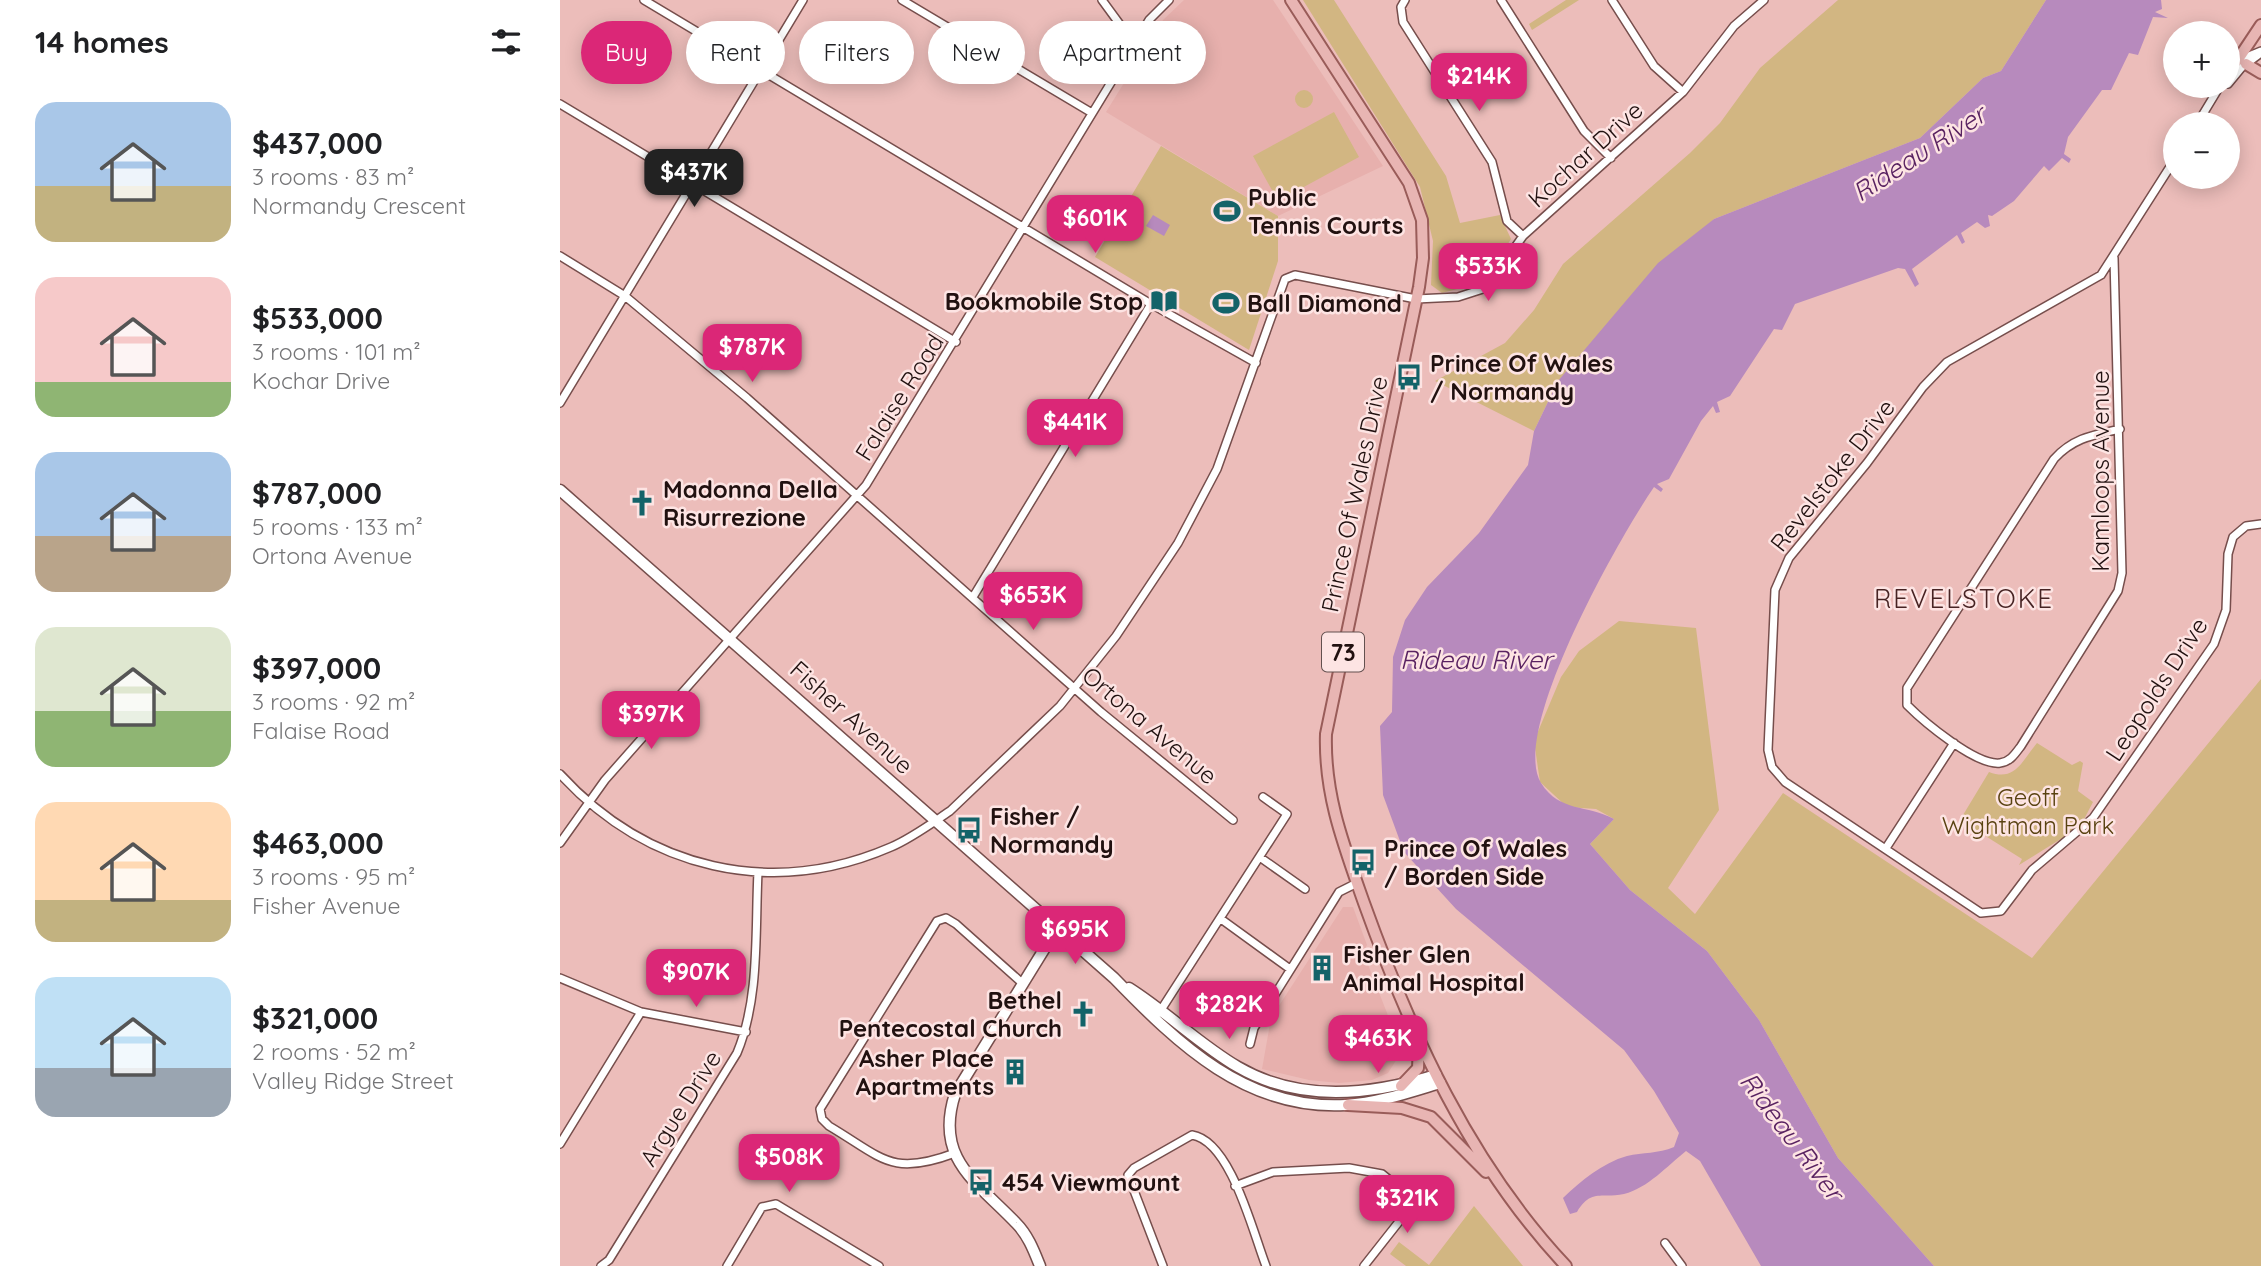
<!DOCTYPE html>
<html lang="en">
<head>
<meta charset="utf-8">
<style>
	:root { --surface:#fff; --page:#f6f6f6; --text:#202124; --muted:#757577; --accent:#db2777 }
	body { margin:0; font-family:Quicksand,sans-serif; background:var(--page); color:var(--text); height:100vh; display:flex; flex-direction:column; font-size:26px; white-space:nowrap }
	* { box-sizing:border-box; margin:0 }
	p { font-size:23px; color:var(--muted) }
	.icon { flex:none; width:38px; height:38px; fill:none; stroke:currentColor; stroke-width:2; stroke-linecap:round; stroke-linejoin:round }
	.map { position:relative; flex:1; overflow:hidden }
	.details { display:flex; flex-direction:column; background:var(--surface); width:560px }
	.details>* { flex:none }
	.top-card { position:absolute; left:21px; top:21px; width:665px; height:63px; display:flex; gap:14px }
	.controls { position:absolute; left:1603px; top:21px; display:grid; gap:14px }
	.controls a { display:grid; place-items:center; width:77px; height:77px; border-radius:50%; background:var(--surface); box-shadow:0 4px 18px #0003; font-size:35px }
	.price { position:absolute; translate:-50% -60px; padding:0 16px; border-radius:14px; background:var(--accent); color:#fff; font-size:23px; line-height:46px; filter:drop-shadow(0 2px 4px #0008) }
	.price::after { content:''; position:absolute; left:50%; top:42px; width:21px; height:16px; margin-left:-10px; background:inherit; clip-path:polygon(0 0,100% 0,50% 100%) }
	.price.current { background:#222; color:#fff }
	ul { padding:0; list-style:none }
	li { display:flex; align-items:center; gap:21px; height:175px; padding:0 35px }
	li span { display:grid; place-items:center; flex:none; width:196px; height:140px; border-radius:21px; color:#555 }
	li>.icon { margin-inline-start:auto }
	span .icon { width:84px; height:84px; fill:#fffc; stroke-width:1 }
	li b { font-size:30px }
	h2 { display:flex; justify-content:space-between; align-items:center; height:84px; padding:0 35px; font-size:30px }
	.tag { padding:0 24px; border-radius:32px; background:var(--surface); box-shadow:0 4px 18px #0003; font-size:24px; line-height:63px }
	.tag.current { background:var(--accent); color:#fff }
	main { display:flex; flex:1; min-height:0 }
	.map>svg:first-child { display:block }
</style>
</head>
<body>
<main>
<section class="details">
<h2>14 homes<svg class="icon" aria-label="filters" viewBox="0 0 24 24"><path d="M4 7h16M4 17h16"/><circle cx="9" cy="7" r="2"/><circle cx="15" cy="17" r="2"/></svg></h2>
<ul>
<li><span style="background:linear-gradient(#a9c7e8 60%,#c2b280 0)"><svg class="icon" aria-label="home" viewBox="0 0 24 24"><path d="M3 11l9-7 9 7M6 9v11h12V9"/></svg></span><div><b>$437,000</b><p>3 rooms · 83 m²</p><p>Normandy Crescent</p></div></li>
<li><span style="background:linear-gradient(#f6c9c9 75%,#8fb573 0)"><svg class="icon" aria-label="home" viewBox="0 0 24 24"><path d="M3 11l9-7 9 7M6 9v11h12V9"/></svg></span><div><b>$533,000</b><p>3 rooms · 101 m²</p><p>Kochar Drive</p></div></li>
<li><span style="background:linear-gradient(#a9c7e8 60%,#b9a48a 0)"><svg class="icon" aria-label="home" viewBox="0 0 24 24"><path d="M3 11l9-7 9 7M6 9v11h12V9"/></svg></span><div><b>$787,000</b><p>5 rooms · 133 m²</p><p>Ortona Avenue</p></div></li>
<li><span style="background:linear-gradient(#dfe7d0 60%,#8fb573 0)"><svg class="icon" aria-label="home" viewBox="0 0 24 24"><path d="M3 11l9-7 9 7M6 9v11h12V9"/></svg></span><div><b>$397,000</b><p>3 rooms · 92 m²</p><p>Falaise Road</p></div></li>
<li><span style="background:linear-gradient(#ffd9b3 70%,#c2b280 0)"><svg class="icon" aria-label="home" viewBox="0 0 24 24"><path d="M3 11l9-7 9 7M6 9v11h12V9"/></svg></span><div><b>$463,000</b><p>3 rooms · 95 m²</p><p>Fisher Avenue</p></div></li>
<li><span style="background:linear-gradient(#bfe0f5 65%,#9aa5b1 0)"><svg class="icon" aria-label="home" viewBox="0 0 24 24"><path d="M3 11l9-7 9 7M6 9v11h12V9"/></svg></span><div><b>$321,000</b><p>2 rooms · 52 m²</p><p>Valley Ridge Street</p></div></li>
</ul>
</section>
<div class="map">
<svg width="1701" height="1266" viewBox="0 0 1701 1266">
	<rect width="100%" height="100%" fill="#ecbdba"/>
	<!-- built -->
	<path fill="#e7b0ad" d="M624,0H713L823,166L718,216L546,112L603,20Z
		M783,907H793L807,945L803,952L842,1051L828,1073L812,1080L779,1083L749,1080L702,1069L711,1018Z"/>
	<!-- green -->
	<path fill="#d2b682" d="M743,0H774L886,176L900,223L940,215L951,239L924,282L882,293L871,285L873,241L860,187Z
		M1006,0H1019L972,30L969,24Z
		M1278,0H1486L1441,71L1423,78L1360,138L1154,219L998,381L974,431L875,381L945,343L974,310L1003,264L1130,153L1160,123L1200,68Z
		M735 99a9 9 0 1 1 18 0a9 9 0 1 1-18 0Z
		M774,112L799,157L718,201L693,156Z
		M601,146L718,216V261L689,350L535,257Z
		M1059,621L1136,628L1159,810L1108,888L1135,914L1223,793L1472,958L1701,679V1266H1374L1278,1158L1199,1020L1147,951L1070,890L1030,844L1054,819L1036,809L1007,807L980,782L974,741L1001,677L1019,651Z
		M1477,743L1512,765L1520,761L1523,763L1518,791L1533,802L1520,827L1459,865L1462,859L1400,820L1429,772C1455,782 1462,761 1477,743Z
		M914,1206L963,1266H846L830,1254L839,1242L869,1265Z"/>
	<!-- water -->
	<path fill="#b78abd" d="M1486,0H1601L1602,9L1595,12L1608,18L1593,17L1578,55L1569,53L1551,90H1542L1508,137L1504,154L1511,159L1509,163L1502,158L1489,171L1484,166L1454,201L1432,216L1428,215L1430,226L1425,228L1417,222L1401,233L1405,242L1402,244L1397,235L1352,269L1359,284L1355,287L1345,269L1338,268L1235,304L1222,330L1214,329L1170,396L1157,402L1160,412L1156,413L1153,406L1141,421L1109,479L1097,484L1103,489L1101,492L1094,487C1061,535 949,731 981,783C1000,813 1027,804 1054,819L1030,844L1070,890L1147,951L1199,1020L1278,1158L1374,1266H1201L1140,1161L1126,1151C1107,1166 1088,1188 1064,1194C1043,1199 1031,1188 1017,1212L1010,1214L1003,1198C1021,1181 1042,1163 1067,1156C1083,1152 1098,1154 1114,1147L1119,1133L1094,1091L1064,1050L896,909L844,852L823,795L820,726L832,712L833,657L845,620L867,587L919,533L968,465L974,431L998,381L1098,263L1154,219L1360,138L1423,78L1441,71Z
		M593,215L610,225L604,236L586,226Z"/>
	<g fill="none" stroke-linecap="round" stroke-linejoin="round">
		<!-- street casing -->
		<g stroke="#764e4c" stroke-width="10">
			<path id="street" d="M84,0L591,304L696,363
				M342,0L532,113
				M542,0L575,45
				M845,0L841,7L843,22L932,162L947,221L963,236
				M941,0L1024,131L1051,158
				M1052,0L1094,66L1123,92
				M1668,74L1677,61L1701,51
				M1668,84L1682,67L1701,53
				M0,104L396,342
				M1637,124L1660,86
				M1615,159L1541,275L1387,362L1363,387L1307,463L1229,558L1215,590L1208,750L1212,767L1225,782L1421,913L1441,911L1472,870L1533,818L1654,644L1666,610L1668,554L1673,537L1686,526L1701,524
				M0,256L65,296L187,398L541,712L673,820
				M1554,258L1562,573L1558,591L1461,746C1455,754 1450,762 1440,763C1416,766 1363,721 1347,705V688L1494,459C1513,438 1533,435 1560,429
				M0,403L243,0
				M413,597L591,304
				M0,774C87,869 211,899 331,847C352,838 372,823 390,811L500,706L556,636L618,543L657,469L725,279L735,275L856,299L898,297L926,288L963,236L1123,92L1174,26L1204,0
				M0,843L45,780L306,485L589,20L609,0
				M1326,848L1394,743
				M701,858L745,889
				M661,919L730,969
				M0,978L81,1012L186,1032
				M599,1013L727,814L703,797
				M690,1044L694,1028L779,892L797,883
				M0,1144L81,1012
				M395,1153C331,1177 323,1158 269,1126L262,1119L260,1109L377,921L386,918L396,924L461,982
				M675,1186L713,1172L789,1168L822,1174L848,1195L850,1203L845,1214L804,1266
				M1105,1243L1122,1266
				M41,1266L49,1260L177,1053C200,998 195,931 198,872
				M167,1266L202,1207L216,1204L319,1266
				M603,1266L568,1175L574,1168L632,1135C671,1141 693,1233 706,1266"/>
		</g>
		<!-- secondary casing -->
		<g stroke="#764e4c" stroke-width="13">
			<path id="secondary" d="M0,490L554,978C618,1044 687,1111 786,1105C818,1103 850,1092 880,1083
				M569,988C607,1012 640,1045 678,1067C740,1103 811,1095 876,1075
				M480,1266C474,1251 468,1235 456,1223C417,1182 374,1159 395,1094L496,930"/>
		</g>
		<!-- primary casing -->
		<g stroke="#995c59" stroke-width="14">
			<path id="primary" d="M731,0L849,183L862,220L863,258L859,287L766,734C764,795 784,846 804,903C851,1034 910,1164 1006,1266
				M1677,61L1701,25
				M1686,64L1701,73
				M841,1086L858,1068L859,1044
				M788,1105L842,1108L871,1117L926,1172"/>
		</g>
		<!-- street -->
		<use href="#street" stroke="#fff" stroke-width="7"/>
		<!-- secondary -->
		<use href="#secondary" stroke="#fff" stroke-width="10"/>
		<!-- primary -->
		<use href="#primary" stroke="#e8b5b3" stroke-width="10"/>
	</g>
	<!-- icons -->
	<defs>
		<g id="stadium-bare" transform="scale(2.1)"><path d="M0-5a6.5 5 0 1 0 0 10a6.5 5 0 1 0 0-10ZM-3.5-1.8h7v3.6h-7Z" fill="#146369" stroke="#fde4e3" stroke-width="2.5" paint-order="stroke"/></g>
		<g id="library-bare" transform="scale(2.1)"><path d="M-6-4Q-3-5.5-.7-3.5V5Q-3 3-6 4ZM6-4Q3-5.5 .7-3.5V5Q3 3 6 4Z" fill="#146369" stroke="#fde4e3" stroke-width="2.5" paint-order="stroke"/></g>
		<g id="bus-bare" transform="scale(2.1)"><path d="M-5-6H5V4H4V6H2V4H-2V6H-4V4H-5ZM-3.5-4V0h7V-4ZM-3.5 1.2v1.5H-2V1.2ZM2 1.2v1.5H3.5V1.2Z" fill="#146369" stroke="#fde4e3" stroke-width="2.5" paint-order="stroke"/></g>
		<g id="church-bare" transform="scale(2.1)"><path d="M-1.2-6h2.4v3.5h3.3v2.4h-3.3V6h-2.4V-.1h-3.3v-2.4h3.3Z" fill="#146369" stroke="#fde4e3" stroke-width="2.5" paint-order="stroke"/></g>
		<g id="building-bare" transform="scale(2.1)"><path d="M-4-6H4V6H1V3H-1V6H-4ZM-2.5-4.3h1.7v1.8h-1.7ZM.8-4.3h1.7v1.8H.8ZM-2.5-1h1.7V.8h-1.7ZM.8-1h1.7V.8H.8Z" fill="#146369" stroke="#fde4e3" stroke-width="2.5" paint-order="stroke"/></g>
	</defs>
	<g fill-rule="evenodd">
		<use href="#stadium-bare" x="667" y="211"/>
		<use href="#library-bare" x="604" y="301"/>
		<use href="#stadium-bare" x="666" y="303"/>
		<use href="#bus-bare" x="849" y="377"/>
		<use href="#church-bare" x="82" y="503"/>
		<use href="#bus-bare" x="409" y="830"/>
		<use href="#bus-bare" x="803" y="862"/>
		<use href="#building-bare" x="762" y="968"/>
		<use href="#church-bare" x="523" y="1014"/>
		<use href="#building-bare" x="455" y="1072"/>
		<use href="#bus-bare" x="421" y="1182"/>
	</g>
	<g text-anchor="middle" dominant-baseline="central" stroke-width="5" stroke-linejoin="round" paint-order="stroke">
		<!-- shield labels -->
		<rect fill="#fde4e3" stroke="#63504f" stroke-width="2" x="762" y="632.5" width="42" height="39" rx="5"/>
		<g font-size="23" font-weight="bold" fill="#211110">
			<text x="783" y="652">73</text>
		</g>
		<!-- street labels -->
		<g font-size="24" fill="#211110" stroke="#fde4e3">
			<text transform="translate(1025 154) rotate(-42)">Kochar Drive</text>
			<text transform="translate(339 397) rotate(-58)">Falaise Road</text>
			<text transform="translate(1540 471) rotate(-90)">Kamloops Avenue</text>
			<text transform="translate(1272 475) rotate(-52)">Revelstoke Drive</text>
			<text transform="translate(794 494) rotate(-78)">Prince Of Wales Drive</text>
			<text transform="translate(1596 689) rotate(-57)">Leopolds Drive</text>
			<text transform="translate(292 717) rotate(42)">Fisher Avenue</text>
			<text transform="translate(590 725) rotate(40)">Ortona Avenue</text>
			<text transform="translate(120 1108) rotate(-58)">Argue Drive</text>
		</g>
		<!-- poi labels -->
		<g font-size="24" font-weight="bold" fill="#211110" stroke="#fde4e3" text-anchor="start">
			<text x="688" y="197">Public<tspan x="688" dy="28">Tennis Courts</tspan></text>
			<text x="583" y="301" text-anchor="end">Bookmobile Stop</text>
			<text x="687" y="303">Ball Diamond</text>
			<text x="870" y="363">Prince Of Wales<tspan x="870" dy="28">/ Normandy</tspan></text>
			<text x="103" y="489">Madonna Della<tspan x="103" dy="28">Risurrezione</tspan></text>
			<text x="430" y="816">Fisher /<tspan x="430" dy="28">Normandy</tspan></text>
			<text x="824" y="848">Prince Of Wales<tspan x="824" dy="28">/ Borden Side</tspan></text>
			<text x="783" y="954">Fisher Glen<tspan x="783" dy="28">Animal Hospital</tspan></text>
			<text x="502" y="1000" text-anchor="end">Bethel<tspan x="502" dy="28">Pentecostal Church</tspan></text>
			<text x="434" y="1058" text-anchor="end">Asher Place<tspan x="434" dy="28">Apartments</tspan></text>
			<text x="442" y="1182">454 Viewmount</text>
		</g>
		<!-- park labels -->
		<g font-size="24" fill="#594211" stroke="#fde4e3">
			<text x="1468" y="797">Geoff<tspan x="1468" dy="28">Wightman Park</tspan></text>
		</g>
		<!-- water labels -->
		<g font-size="26" font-style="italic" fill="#592261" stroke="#fde4e3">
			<text transform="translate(1359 153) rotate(-33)">Rideau River</text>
			<text x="916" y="659">Rideau River</text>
			<text transform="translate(1232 1136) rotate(53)">Rideau River</text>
		</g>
		<!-- neighbourhood labels -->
		<g font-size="26" letter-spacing="2" fill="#472323" stroke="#fde4e3">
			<text x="1404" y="598">REVELSTOKE</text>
		</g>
	</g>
</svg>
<div class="controls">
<a>+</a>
<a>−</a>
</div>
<b class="price" style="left:919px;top:113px">$214K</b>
<b class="price current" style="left:134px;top:209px">$437K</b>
<b class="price" style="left:535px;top:255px">$601K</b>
<b class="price" style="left:928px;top:303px">$533K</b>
<b class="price" style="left:192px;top:384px">$787K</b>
<b class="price" style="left:515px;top:459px">$441K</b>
<b class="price" style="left:473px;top:632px">$653K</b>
<b class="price" style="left:91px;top:751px">$397K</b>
<b class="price" style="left:515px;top:966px">$695K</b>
<b class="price" style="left:136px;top:1009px">$907K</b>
<b class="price" style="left:669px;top:1041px">$282K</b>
<b class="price" style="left:818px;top:1075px">$463K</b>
<b class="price" style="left:229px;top:1194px">$508K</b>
<b class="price" style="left:847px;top:1235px">$321K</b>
<div class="top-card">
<a class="tag current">Buy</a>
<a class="tag">Rent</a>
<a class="tag">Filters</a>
<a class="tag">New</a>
<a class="tag">Apartment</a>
</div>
</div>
</main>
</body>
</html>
